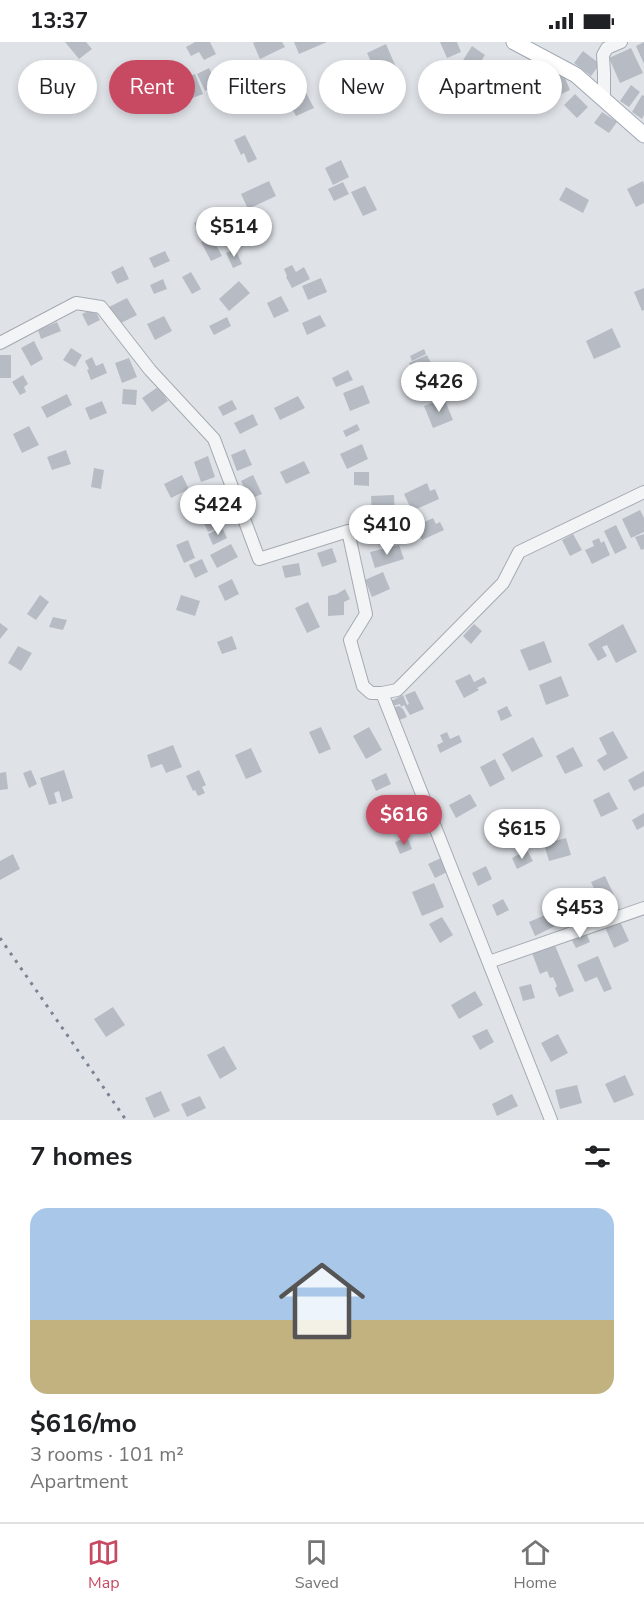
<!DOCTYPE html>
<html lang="en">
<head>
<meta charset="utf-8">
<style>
	:root { --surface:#fff; --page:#f6f6f6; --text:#202124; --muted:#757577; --line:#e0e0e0; --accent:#c84962 }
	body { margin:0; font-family:"Nunito Sans",sans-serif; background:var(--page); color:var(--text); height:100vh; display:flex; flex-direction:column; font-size:22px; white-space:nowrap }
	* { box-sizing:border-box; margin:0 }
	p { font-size:20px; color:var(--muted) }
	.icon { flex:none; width:33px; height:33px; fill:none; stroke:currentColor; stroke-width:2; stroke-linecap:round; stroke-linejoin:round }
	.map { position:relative; height:1078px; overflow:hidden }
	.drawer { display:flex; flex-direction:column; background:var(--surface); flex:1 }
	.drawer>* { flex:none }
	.top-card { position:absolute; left:18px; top:18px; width:609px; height:54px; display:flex; gap:12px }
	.price { position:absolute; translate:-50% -51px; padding:0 14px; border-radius:21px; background:#fff; color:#222; font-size:20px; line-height:39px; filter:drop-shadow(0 2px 3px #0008) }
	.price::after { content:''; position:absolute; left:50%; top:36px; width:18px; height:14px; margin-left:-9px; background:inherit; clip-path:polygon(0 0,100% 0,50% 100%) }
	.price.selected { background:var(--accent); color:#fff }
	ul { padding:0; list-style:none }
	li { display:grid; align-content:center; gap:12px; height:318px; padding:0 30px }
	li span { display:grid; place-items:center; height:186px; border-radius:18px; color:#555 }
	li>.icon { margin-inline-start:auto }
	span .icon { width:108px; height:108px; fill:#fffc; stroke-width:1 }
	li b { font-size:26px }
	h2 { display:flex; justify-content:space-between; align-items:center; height:72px; padding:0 30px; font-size:26px }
	.chip { padding:0 21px; border-radius:27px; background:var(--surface); box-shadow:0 3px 9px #0003; font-size:21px; line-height:54px }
	.chip.selected { background:var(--accent); color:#fff }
	.status { display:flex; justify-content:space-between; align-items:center; height:42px; padding:0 30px; background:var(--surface); direction:ltr }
	.status svg { height:16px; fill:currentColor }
	.dock { display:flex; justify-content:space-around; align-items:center; height:84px; border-top:2px solid var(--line); background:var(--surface); font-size:16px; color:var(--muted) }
	.dock a { display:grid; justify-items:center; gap:3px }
	.dock .selected { color:var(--accent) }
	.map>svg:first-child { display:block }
</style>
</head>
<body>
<div class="status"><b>13:37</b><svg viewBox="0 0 49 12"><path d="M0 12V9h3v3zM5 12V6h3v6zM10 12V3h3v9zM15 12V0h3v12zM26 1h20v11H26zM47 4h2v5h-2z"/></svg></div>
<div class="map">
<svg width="644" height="1078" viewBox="0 0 644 1078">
	<rect width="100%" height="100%" fill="#dfe3e8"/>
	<!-- building -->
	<path fill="#b7bcc4" d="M65,0H86L92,7L79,17Z
		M195,0H210L216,12L204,18L199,10L191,14L186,5Z
		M255,0H282L285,5L260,17L253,1Z
		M294,0H327L299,12Z
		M440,0H457L461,10L447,16Z
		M644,0V22L636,4Z
		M386,2L398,30L380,39L367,11Z
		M472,4L485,13L473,32L460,23Z
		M631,6L643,31L620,41L609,16Z
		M583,9L600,22L591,34L574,21Z
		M291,20L302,40L281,52L270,33Z
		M524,25L532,42L526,45L518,28Z
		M209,26L217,43L205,49L197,32Z
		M517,29L524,44L510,51L502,36Z
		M562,29L570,48L557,54L548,35Z
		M351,30L358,44L344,51L337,37Z
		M195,32L203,52L187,58L179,38Z
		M72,33L79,46L64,54L58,40Z
		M473,34L487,39L478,62L465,57Z
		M631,43L640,50L629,65L620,59Z
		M304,47L314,66L296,74L290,63L282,67L278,59Z
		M575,52L588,65L577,76L564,63Z
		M642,53L644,54V73L642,77L632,70Z
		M459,54L464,64L452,70L447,61Z
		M602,70L617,80L609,91L594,81Z
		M245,93L257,117L248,121L244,111L241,113L234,98Z
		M341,118L349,135L333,143L325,126Z
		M269,139L276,154L248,167L241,152Z
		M643,139L644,142V161L636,165L627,147Z
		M343,140L349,152L334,159L328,147Z
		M365,144L377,168L363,174L351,150Z
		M566,145L589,158L583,171L559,158Z
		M213,171L219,184L201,194L194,181Z
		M218,193L221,201L216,203L222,214L211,219L201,200Z
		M235,207L242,222L233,226L226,211Z
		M165,209L170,219L154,226L149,216Z
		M292,223L296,230L304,225L310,237L292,246L286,235L287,234L284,227Z
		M123,224L129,237L117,242L111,230Z
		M191,230L201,247L192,252L182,235Z
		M321,236L327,250L308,258L302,244Z
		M163,237L167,247L154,252L150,243Z
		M239,239L250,251L229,269L219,257Z
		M644,246V268L642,269L634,250Z
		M281,254L289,269L274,276L267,261Z
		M127,256L137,273L119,282L109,265Z
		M94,266L100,278L88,284L82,272Z
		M320,273L326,284L307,293L302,281Z
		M164,274L172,289L155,298L147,282Z
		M227,275L231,284L214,293L209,284Z
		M57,280L61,289L41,297L38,288Z
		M612,286L621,305L594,317L586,299Z
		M34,299L43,317L31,324L21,306Z
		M71,306L82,313L75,325L63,318Z
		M424,307L426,312L412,319L410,314Z
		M0,313H11V336H0Z
		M427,313L435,329L417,337L409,321Z
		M92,315L96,324L103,321L107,331L91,338L87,328L89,327L85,319Z
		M129,316L137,335L122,341L115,321Z
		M348,328L353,338L336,345L332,336Z
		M23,333L28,342L24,345L26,350L20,353L12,340Z
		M363,343L370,361L350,369L343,351Z
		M158,345L168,359L152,370L142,356Z
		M123,347L137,348L136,363L122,362Z
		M67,352L72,363L47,376L41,365Z
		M298,354L305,366L280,378L274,366Z
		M444,356L453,378L433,386L424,364Z
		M232,358L237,367L223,374L218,365Z
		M102,359L107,371L90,378L85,366Z
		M253,372L258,383L240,392L234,381Z
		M357,382L360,388L346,395L343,389Z
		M29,384L39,403L22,411L13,392Z
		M362,402L368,417L347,427L340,412Z
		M245,407L252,423L237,429L231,413Z
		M66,408L71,422L52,428L47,415Z
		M208,414L215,435L201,440L194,420Z
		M304,419L310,431L286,442L280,430Z
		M94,426L104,428L101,447L91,445Z
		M354,430H369V444L354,443Z
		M182,433L189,447L171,456L164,442Z
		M253,433L262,452L250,457L241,439Z
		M427,441L430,449L435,447L439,457L412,469L404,452Z
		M394,453L395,473L372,474L371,454Z
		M640,468L644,476V490L631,496L622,477Z
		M213,472L219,485L208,490L202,477Z
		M375,476L396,477V498H375Z
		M433,476L436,482L440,480L444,488L422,498L416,484Z
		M616,483L627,506L615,512L604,489Z
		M222,485L227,496L213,503L208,492Z
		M573,492L582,508L570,514L562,498Z
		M644,492V507L641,508L635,495Z
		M599,496L601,501L604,499L610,513L592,522L585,508L594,504L592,499Z
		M188,498L195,516L184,521L176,503Z
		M231,502L238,515L217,526L210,513Z
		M399,503L404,517L375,526L370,510Z
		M332,506L337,520L322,525L317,511Z
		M202,517L208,530L195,536L189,523Z
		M299,521L301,533L285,536L282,524Z
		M383,530L390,547L372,555L365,538Z
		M232,537L239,552L225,559L218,544Z
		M345,547L350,557L344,560V573L328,574V554L337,552Z
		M40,553L49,560L36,578L27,572Z
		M181,553L200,559L195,574L176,568Z
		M308,560L320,585L307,591L295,566Z
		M53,575L67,578L63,588L49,585Z
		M0,581L8,587L0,597Z
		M474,582L482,589L471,602L463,594Z
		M623,582L637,610L616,621L607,603L602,605L607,614L598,619L588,602Z
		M232,594L237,607L222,612L217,600Z
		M544,599L552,620L529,629L520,608Z
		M18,604L32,611L21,629L8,621Z
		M470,632L474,640L484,635L487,641L477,646L479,648L464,656L455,639Z
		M561,634L569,654L546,663L539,643Z
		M415,649L424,667L410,673L404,663L401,665L400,662L393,664L391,659L403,653L407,663L409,662L405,653Z
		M399,664L403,667L407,675L397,679L391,666Z
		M507,664L512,674L501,679L497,669Z
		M321,685L331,707L319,712L309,690Z
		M369,685L382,708L366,717L353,694Z
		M613,689L628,716L604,729L597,718L607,712L599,696Z
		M447,690L450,697L459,693L462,700L440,711L437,703L443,700L440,693Z
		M533,695L543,714L512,730L502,712Z
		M173,703L182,725L166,731L162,722L151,726L147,713Z
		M573,705L583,724L565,732L556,714Z
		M251,706L262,730L246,737L235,713Z
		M495,717L505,737L490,745L480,725Z
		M31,728L37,742L29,746L23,731Z
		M64,728L73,756L62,760L59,749L54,751L57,761L49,763L40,736Z
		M199,728L206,743L202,745L205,751L198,754L195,748L193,749L186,734Z
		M644,729V744L634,749L628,738Z
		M6,730L8,747L0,748V731Z
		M386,731L391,742L376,749L371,738Z
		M609,750L618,767L601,775L593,758Z
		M470,752L477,764L456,776L449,763Z
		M644,771V784L637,788L632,778Z
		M407,795L412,807L400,812L395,800Z
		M566,796L571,813L549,819L544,802Z
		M527,808L533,819L517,827L512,816Z
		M13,812L20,827L0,838V819Z
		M441,816L447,830L435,836L428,822Z
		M486,824L492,837L478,844L472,831Z
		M605,834L614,853L600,860L591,840Z
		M434,841L444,865L422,874L412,850Z
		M581,851L587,864L568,873L562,860Z
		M503,857L509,868L497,874L492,863Z
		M552,870L557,883L535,894L529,880Z
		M442,875L453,893L440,901L429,882Z
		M619,877L629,899L614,906L604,883Z
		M585,888L590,900L576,906L570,895Z
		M554,901L574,949L559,955L555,946L557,944L553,935L550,936L547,929L540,932L532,911Z
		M598,914L612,947L604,950L597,935L585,940L577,923Z
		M531,942L535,956L523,959L519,945Z
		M475,949L483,963L459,977L451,963Z
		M113,965L125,983L106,995L94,977Z
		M487,987L494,1000L480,1008L472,994Z
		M558,992L568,1011L551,1020L541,1001Z
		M224,1004L237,1027L220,1037L207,1013Z
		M625,1033L634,1053L614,1061L605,1042Z
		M577,1043L582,1061L560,1067L555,1048Z
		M161,1049L170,1069L154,1076L145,1056Z
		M512,1052L518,1064L497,1074L492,1062Z
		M200,1054L206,1066L187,1075L181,1062Z"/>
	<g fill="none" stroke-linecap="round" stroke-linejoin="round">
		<!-- minor casing -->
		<g stroke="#a5aab2" stroke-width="14">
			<path id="minor" d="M604,58V31L603,13L607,6L621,0
				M0,301L76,261L101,265L150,328L214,397L259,517L348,489L366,572L350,598L363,644L371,651H382L397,648L503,541L519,510L644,450
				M382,651L551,1078
				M489,920L644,866"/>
		</g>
		<!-- major casing -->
		<g stroke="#9fa8b3" stroke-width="17">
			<path id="major" d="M514,0L576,33L644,93"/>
		</g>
		<!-- minor -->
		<use href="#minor" stroke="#f2f4f6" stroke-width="12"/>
		<!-- major -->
		<use href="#major" stroke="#fff" stroke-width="15"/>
		<!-- rail -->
		<path stroke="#798391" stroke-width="3" stroke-dasharray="3 6" stroke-linecap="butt" d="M0,896L126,1078"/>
	</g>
</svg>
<b class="price" style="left:234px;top:216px">$514</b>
<b class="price" style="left:439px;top:371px">$426</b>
<b class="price" style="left:218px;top:494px">$424</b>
<b class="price" style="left:387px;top:514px">$410</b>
<b class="price selected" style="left:404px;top:804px">$616</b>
<b class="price" style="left:522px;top:818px">$615</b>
<b class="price" style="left:580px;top:897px">$453</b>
<div class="top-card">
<a class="chip">Buy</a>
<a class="chip selected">Rent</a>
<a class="chip">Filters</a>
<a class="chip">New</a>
<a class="chip">Apartment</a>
</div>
</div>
<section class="drawer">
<h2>7 homes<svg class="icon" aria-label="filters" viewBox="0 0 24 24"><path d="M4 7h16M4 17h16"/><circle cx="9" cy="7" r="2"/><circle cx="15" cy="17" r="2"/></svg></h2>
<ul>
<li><span style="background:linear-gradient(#a9c7e8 60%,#c2b280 0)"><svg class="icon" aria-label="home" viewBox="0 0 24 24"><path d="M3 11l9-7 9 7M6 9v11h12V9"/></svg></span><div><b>$616/mo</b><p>3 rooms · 101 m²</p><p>Apartment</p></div></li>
</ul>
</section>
<nav class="dock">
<a class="selected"><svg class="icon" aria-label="map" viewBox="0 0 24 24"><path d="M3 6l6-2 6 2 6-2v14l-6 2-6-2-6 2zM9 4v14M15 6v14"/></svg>Map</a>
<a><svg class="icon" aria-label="saved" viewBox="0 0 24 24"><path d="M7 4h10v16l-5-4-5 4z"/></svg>Saved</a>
<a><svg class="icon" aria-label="home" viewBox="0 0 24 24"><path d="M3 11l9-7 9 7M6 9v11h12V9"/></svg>Home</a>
</nav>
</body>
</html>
